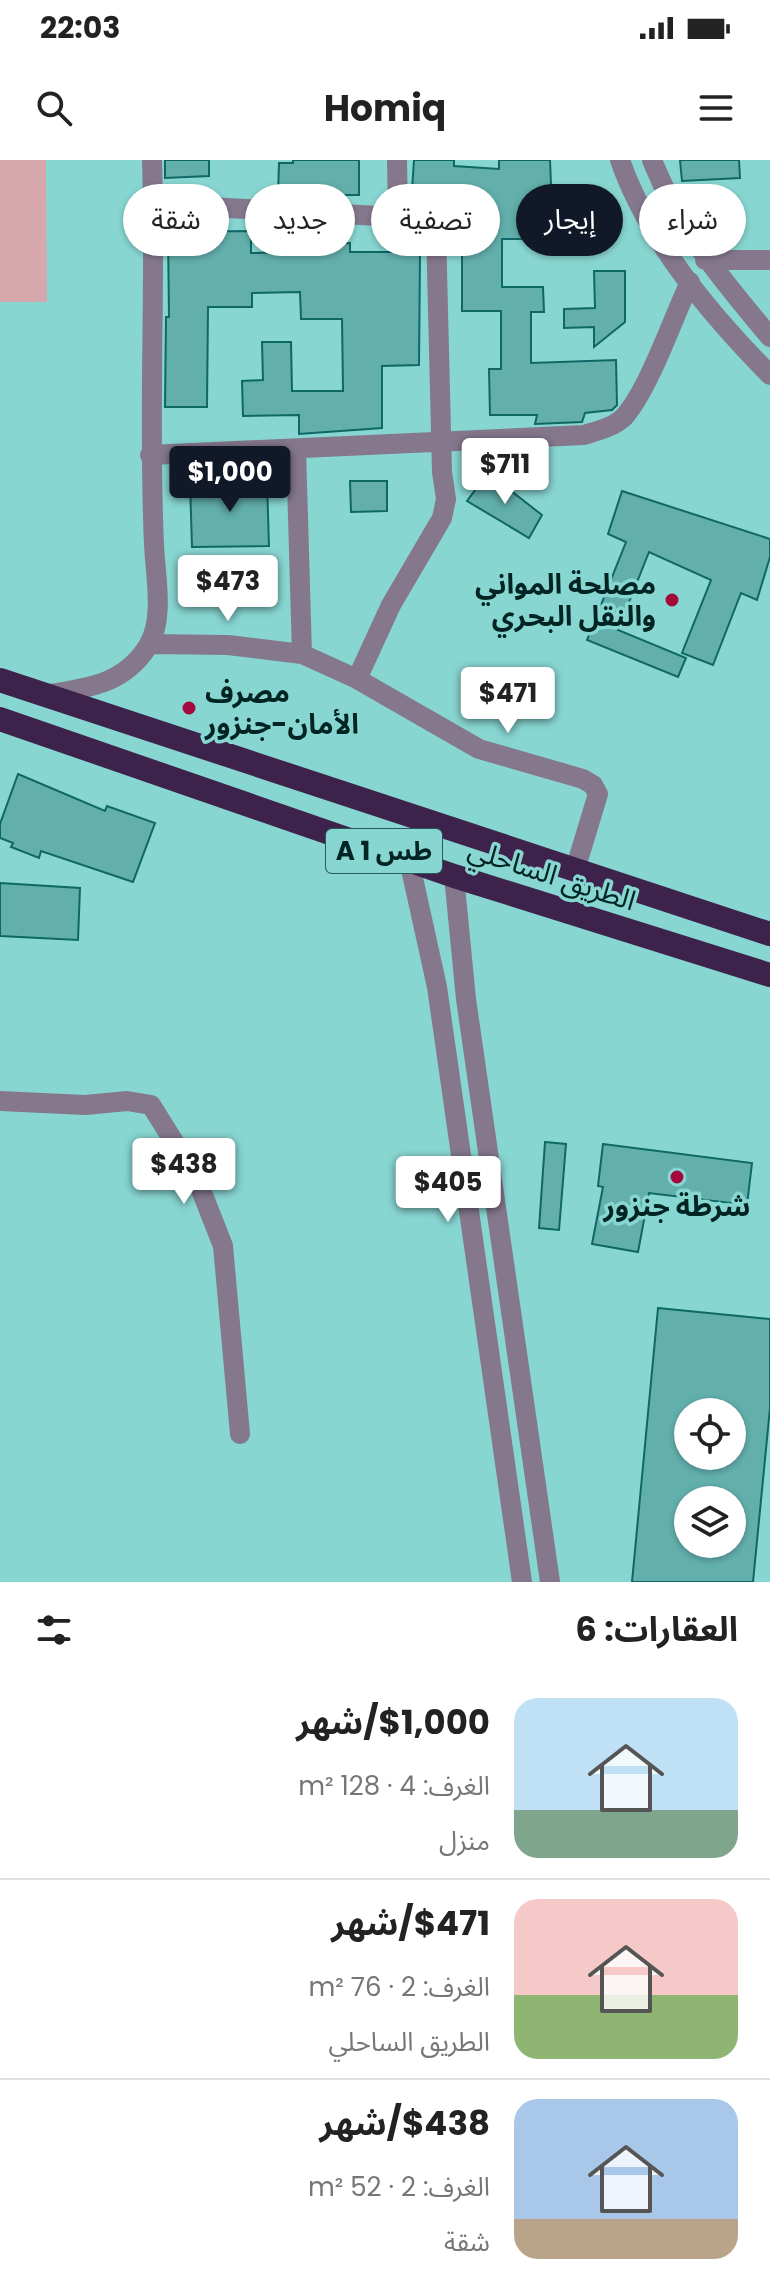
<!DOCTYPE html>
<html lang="ar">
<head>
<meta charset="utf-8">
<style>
	:root { --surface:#fff; --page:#f2f2f2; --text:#222; --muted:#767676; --line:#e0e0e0; --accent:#111827 }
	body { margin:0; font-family:Poppins,"Noto Sans Arabic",sans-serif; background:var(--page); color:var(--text); direction:rtl; height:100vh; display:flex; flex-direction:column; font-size:30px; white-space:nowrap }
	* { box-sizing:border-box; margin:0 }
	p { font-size:26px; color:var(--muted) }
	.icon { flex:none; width:44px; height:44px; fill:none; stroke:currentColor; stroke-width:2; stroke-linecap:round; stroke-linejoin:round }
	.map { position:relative; height:1422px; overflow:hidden; direction:ltr }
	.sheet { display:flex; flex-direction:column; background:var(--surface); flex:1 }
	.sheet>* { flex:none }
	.top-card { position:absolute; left:24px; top:24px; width:722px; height:72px; direction:rtl; display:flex; gap:16px }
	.tools { position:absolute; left:674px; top:1238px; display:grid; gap:16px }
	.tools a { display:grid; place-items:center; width:72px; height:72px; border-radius:50%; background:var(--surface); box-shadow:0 2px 6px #0004; font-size:40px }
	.price { position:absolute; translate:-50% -68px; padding:0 18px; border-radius:8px; background:#fff; color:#222; font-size:26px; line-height:52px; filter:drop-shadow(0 2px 4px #0008) }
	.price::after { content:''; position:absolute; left:50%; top:48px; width:24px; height:18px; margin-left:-12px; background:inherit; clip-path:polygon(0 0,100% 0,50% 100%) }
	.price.active { background:var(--accent); color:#fff }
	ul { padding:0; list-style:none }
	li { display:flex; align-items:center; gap:24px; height:200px; padding:0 32px }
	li+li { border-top:2px solid var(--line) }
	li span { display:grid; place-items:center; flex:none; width:224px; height:160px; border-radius:24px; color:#555 }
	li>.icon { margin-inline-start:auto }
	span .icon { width:96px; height:96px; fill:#fffc; stroke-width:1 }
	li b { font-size:34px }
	h2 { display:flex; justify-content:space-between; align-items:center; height:96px; padding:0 32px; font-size:34px }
	.chip { padding:0 28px; border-radius:36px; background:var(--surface); box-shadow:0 2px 6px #0004; font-size:28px; line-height:72px }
	.chip.active { background:var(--accent); color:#fff }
	.status { display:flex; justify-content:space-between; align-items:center; height:56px; padding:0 40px; background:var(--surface); direction:ltr }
	.status svg { height:22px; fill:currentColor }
	header { display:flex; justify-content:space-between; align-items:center; height:104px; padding:0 32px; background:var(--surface); font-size:36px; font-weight:700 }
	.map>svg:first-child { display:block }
</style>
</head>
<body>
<div class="status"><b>22:03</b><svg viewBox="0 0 49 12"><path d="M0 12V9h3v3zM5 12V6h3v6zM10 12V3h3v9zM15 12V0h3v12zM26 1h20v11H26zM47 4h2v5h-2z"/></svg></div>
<header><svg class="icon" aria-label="menu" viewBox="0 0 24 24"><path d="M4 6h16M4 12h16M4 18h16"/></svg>Homiq<svg class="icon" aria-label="search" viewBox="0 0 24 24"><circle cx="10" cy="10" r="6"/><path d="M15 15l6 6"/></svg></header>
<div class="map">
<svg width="770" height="1422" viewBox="0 0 770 1422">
	<rect width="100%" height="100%" fill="#88d6d2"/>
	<!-- green -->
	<path fill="#d6a7ac" d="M0,0H46L47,142H0Z"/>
	<!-- building -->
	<path fill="#62afac" stroke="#0e6866" stroke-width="2" fill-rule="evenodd" d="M165,0H209V16L165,18Z
		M293,0H359V35H278L279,3H293Z
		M414,0H454V6L499,9V0H550L552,49H544L545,79H502V127H543L544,152H531V203L616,200L617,245L612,250L585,253L582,262L535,264L537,255H490L489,209H501V151H462V50L411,45Z
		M680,0H739L740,18L682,21Z
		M251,71V93L300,92V84L350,83V92H420L419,205L382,206V268L299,274V255L243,256L242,221L263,220L262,182H291L292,231H343L342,159H301L300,132L252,133V147H208L207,247H165L166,157H169L168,72Z
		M594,111H625V162L594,187V167L564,168V149L595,148Z
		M488,313L542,355L529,378L467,341Z
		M267,321L269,386L192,387L190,323Z
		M350,321H387V351L351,352Z
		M622,331L770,379V397L757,440L741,433L713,505L682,493L711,420L649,392L618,470L686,498L678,517L587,480L626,382L608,374Z
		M18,614L105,651L107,646L155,663L133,722L41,691L39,698L11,687L13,683L0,678V664Z
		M0,723L80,728L78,780L0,776Z
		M545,982L566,984L559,1070L539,1068Z
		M603,984L752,1003L747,1045L649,1033L638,1092L592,1084L603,1027L598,1026Z
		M658,1148L770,1159V1248L753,1422H632ZM688,1252H732V1296H688ZM688,1340H732V1384H688Z"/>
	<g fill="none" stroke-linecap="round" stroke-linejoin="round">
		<!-- minor -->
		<path stroke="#85788d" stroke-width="20" d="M397,0L398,57
			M620,0C648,81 711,155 770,215
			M652,0C679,69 723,121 770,177
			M154,44L398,57L426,60L436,69L442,312L446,339L442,358L391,445L357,519
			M705,100H770
			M296,289L302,494
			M150,295L584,275C597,271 614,267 624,257C649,229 673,158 690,122
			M150,484L228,485L302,494L357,519L479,589L583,619L593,625L598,634L575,710
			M43,535C85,528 123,526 148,486C165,459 155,414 154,384C148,256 156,128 152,0
			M409,700L437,827L522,1422
			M454,716L466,839L550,1422
			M0,941L85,945L127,941L151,945L196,1017L223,1086L240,1274"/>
		<!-- highway -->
		<path stroke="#3d234c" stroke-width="24" d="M0,520L770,774
			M0,559L454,716L770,815"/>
	</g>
	<!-- markers -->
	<g fill="#a4093d" stroke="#88d6d2" stroke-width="3">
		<circle cx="672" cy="440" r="8"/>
		<circle cx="189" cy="548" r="8"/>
		<circle cx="677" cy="1017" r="8"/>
	</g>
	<g text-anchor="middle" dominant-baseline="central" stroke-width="7" stroke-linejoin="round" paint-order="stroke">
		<!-- shield labels -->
		<rect fill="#88d6d2" stroke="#2a5a58" stroke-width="2" x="326" y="669" width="116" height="44" rx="6"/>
		<g font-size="26" font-weight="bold" fill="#022524">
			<text x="384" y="691">A 1 طس</text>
		</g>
		<!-- poi labels -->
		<g font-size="28" font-weight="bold" fill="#022524" stroke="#88d6d2" text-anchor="end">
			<text x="656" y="424">مصلحة المواني<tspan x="656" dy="32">والنقل البحري</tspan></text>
			<text x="205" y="532" text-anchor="start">مصرف<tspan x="205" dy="32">الأمان-جنزور</tspan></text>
			<text x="677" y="1046" text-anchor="middle">شرطة جنزور</text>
		</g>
		<!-- street labels -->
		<g font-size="28" fill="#022524" stroke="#88d6d2">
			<text transform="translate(552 715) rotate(18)">الطريق الساحلي</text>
		</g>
	</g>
</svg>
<div class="tools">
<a><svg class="icon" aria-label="locate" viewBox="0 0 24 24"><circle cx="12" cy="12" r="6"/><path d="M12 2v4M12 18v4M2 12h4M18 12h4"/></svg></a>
<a><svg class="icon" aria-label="layers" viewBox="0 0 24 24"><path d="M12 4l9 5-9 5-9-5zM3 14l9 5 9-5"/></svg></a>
</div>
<b class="price" style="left:505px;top:346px">$711</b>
<b class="price active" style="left:230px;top:354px">$1,000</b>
<b class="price" style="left:228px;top:463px">$473</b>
<b class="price" style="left:508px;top:575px">$471</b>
<b class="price" style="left:184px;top:1046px">$438</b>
<b class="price" style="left:448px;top:1064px">$405</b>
<div class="top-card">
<a class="chip">شراء</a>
<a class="chip active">إيجار</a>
<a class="chip">تصفية</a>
<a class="chip">جديد</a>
<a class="chip">شقة</a>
</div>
</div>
<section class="sheet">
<h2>العقارات: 6<svg class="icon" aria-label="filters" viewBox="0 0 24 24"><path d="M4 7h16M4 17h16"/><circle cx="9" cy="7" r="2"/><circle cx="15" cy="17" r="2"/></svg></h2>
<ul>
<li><span style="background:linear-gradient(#bfe0f5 70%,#7fa58c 0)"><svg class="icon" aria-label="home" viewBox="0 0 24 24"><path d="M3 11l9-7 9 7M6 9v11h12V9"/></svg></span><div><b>$1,000/شهر</b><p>الغرف: 4 · 128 m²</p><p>منزل</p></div></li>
<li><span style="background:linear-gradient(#f6c9c9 60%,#8fb573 0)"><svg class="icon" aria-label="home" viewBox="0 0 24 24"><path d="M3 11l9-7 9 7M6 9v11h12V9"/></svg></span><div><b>$471/شهر</b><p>الغرف: 2 · 76 m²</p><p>الطريق الساحلي</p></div></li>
<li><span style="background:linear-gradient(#a9c7e8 75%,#b9a48a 0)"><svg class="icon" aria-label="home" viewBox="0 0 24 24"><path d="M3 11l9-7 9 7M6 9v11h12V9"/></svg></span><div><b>$438/شهر</b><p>الغرف: 2 · 52 m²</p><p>شقة</p></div></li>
</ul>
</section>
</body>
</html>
